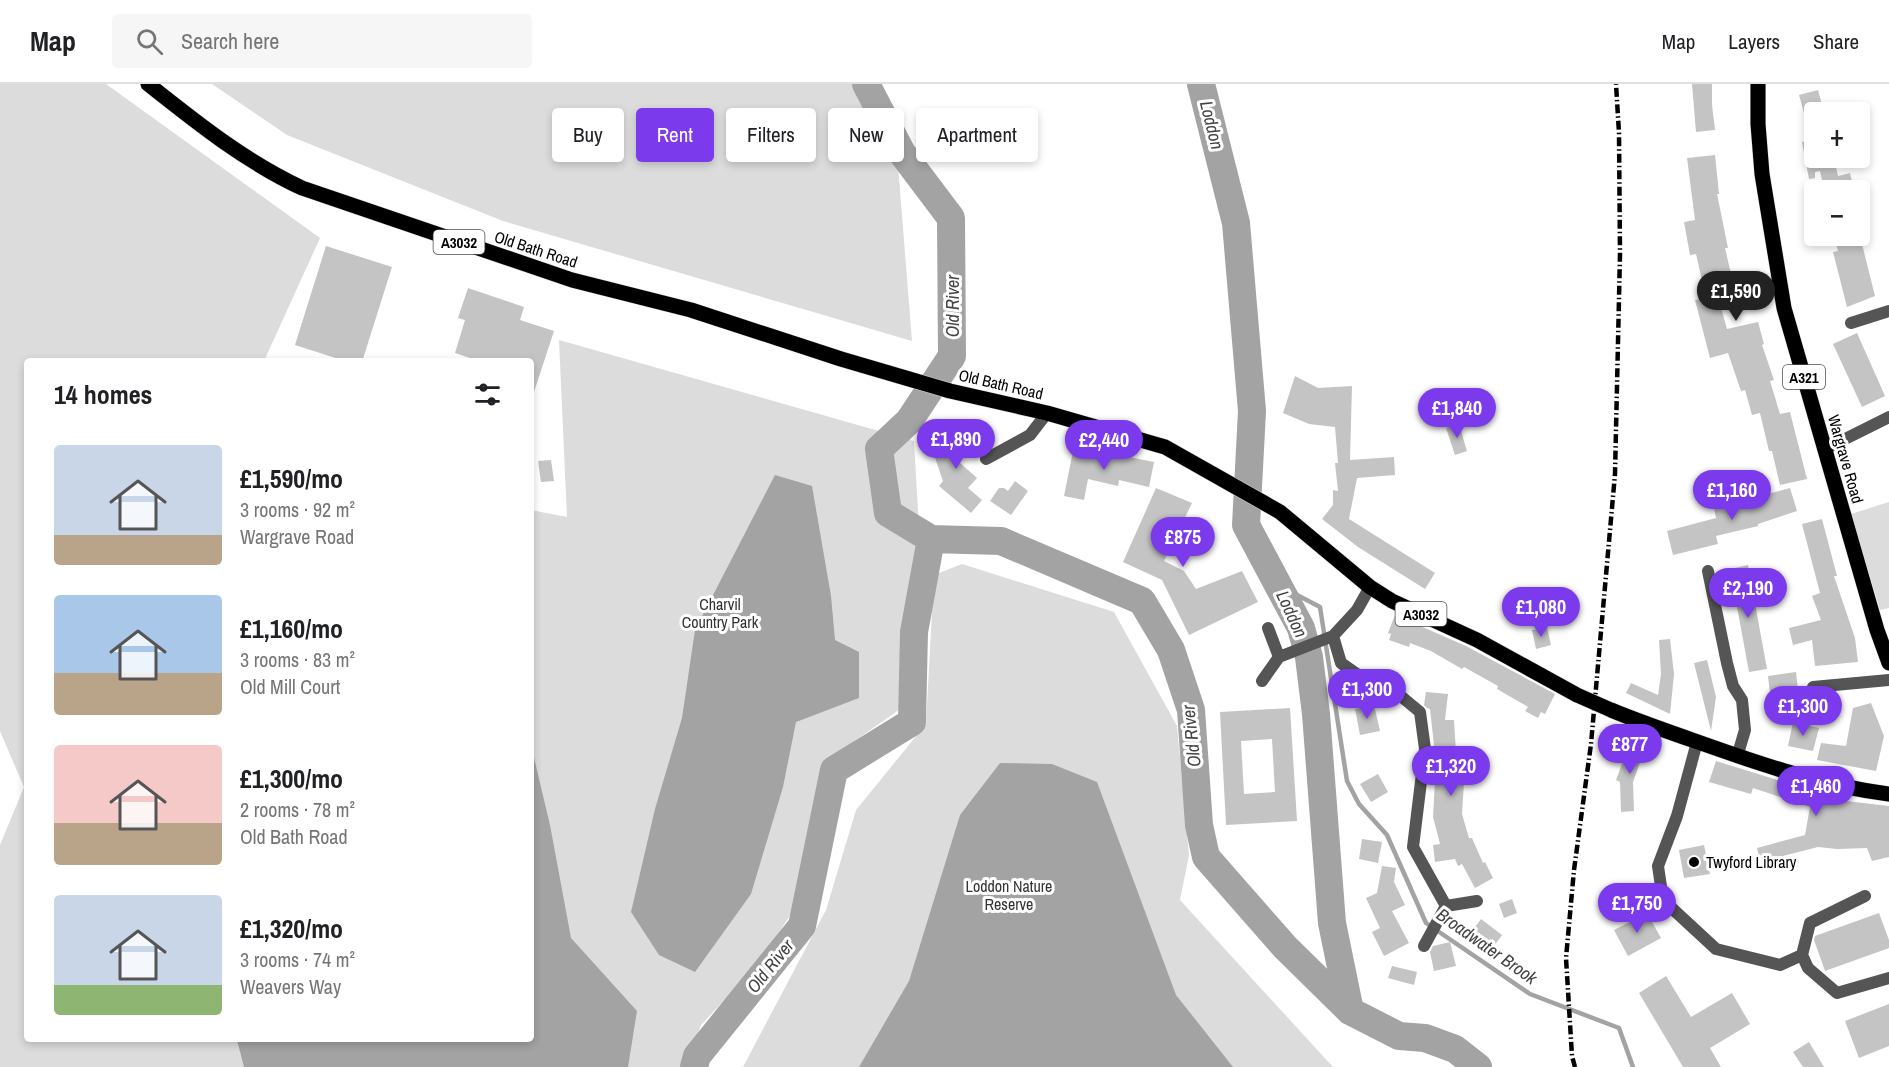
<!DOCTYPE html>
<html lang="en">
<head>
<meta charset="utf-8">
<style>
	:root { --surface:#fff; --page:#f6f6f6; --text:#202124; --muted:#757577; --line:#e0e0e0; --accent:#7c3aed }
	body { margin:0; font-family:"Archivo Narrow",sans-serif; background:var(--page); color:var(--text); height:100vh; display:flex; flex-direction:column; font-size:22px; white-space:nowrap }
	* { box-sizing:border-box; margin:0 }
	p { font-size:20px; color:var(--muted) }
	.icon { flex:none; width:33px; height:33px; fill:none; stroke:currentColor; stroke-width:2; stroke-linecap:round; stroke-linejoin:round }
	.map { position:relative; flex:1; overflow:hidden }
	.side { position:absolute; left:24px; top:274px; width:510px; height:684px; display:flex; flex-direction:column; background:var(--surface); border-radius:6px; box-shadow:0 3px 9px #0003 }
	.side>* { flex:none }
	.guide { position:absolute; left:552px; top:24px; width:570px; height:54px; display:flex; gap:12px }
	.fabs { position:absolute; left:1804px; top:18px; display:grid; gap:12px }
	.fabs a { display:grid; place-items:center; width:66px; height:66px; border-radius:6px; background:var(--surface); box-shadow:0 3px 9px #0003; font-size:30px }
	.price { position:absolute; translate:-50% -51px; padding:0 14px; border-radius:21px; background:var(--accent); color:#fff; font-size:20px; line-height:39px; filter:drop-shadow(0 2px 3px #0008) }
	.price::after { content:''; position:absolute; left:50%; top:36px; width:18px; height:14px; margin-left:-9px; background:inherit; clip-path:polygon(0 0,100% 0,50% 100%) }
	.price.current { background:#222; color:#fff }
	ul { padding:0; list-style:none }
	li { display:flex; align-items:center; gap:18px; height:150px; padding:0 30px }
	li span { display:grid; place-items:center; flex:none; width:168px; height:120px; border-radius:6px; color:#555 }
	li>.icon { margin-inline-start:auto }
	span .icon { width:72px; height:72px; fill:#fffc; stroke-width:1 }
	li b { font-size:26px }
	h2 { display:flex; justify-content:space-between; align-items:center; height:72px; padding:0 30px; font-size:26px }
	.chip { padding:0 21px; border-radius:6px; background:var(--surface); box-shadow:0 3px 9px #0003; font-size:21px; line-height:54px }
	.chip.current { background:var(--accent); color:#fff }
	header { display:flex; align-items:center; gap:36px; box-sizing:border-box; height:84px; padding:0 30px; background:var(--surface); border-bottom:2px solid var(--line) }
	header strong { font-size:28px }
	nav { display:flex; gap:33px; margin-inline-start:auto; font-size:21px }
	.search { width:420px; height:54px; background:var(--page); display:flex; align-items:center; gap:15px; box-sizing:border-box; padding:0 21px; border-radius:6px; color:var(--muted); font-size:22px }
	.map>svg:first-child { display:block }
</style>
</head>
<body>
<header>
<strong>Map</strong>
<div class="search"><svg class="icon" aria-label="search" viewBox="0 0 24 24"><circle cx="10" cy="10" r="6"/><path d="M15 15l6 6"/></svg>Search here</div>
<nav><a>Map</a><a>Layers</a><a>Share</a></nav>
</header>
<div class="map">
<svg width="1889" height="983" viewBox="0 0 1889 983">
	<rect width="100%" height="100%" fill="#fff"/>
	<!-- green -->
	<path fill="#dcdcdc" d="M0,0H106L320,154L264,277L27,278V956H531V426L567,433L559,256L914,357L920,461L901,542L903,623L826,677L796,822L759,879L701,941L685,983H0V761L24,703L0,647Z
		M212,0H867L898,81L912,257L503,137L287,51Z
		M1889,418V524L1880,526L1851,430Z
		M962,480L1114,528L1177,642L1189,771L1180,816L1333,983H743L826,826L856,726L926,640L934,491Z"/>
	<!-- water -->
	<path fill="#a3a3a3" d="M775,391L812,402L831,512L835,556L859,568V614L796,638L783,703L751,810L695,888L659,871L631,828L655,725L682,634L695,546Z
		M531,661L550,741L571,854L637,927L628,983H244L237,956H531Z
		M1000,679L1052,680L1097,698L1176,911L1233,983H859L909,897L960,731Z"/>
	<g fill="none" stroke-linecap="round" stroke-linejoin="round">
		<!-- stream -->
		<path stroke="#a3a3a3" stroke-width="4.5" d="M1276,500L1320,523L1347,697L1359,720L1387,751L1426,839L1530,910L1619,944L1633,983"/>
		<!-- river -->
		<path stroke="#a3a3a3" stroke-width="28" d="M866,0L902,69L951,134L952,272L909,337L879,365L888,429L931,455L1001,457L1142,517L1171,566L1191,626L1199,741L1206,773L1285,863L1350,927L1399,952L1425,954L1455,965L1478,983
			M1201,0L1236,139L1252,327L1246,441L1301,544L1309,573L1316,630L1332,839L1350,927
			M694,983L697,972L802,842L834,686L912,638L914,548L931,455"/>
	</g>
	<!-- building -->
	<path fill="#c4c4c4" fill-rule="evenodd" d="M1692,0H1712V21L1715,46L1696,48Z
		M1818,6L1824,28H1815V55H1811L1799,11Z
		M1815,55V74H1834L1838,92L1850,89L1854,106H1824L1820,87L1815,88V94L1809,95L1802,58Z
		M1715,71L1719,110H1717L1728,164H1725L1732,194L1714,198L1727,245L1758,238L1764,260L1762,261L1774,296L1770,297L1780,330L1790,328L1807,395L1780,401L1772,367H1769L1760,329L1752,331L1745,306L1741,307L1728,269L1710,274L1695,216L1706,214L1696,170L1690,171L1684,138L1695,136L1687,74Z
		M1834,152H1860L1875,212L1847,223L1833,168L1838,167Z
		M326,162L392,183L362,278H348L295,261Z
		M468,204L524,223L520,236L554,247L534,308H531V278H482L455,269L465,236L458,234Z
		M1857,249L1885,312L1862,323L1833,260Z
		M1295,292L1318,304L1352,302L1350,376L1394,373L1395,391L1357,394L1349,435L1435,489L1425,505L1358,463L1322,435L1333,421V406L1338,407L1335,379H1338L1335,343L1309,340L1283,329Z
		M1459,340L1467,367L1455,371L1446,344Z
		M965,346L971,365L951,371L977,394L968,404L982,416L971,429L939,402L943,397L933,368L938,367L935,356Z
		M1074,362L1154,378L1149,403L1119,396L1118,402L1088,395L1084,416L1064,412Z
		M551,376L554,397L541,398L538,377Z
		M1015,397L1028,407L1011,431L990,417L999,404H1004L1008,407Z
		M1156,404L1192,419L1164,477L1184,487L1196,505L1242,487L1258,518L1189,551L1162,496L1123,478Z
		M1790,404L1797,427L1758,440V442L1716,452L1718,460L1673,471L1667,447L1716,434L1714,424Z
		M1822,435L1837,492H1834L1855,554L1858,578L1815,582L1812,556L1793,561L1789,544L1821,536L1812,512L1820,509L1802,440Z
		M1748,481L1767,585L1749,588L1730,485Z
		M1395,531L1466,562L1555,610L1545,630L1541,628L1538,634L1525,627L1528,623L1497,605L1498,602L1464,583L1462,585L1431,567L1410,559L1409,563L1389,556L1391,550L1388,549Z
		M1547,543L1551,561L1536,565L1532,546Z
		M1670,555L1674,590L1670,630L1626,609L1631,599L1658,611L1661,590L1659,556Z
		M1707,576L1716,613L1711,647L1694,579Z
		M1796,588L1799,614L1771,618L1768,592Z
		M1426,608L1448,610L1445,636H1454L1456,668H1459V698H1464L1462,730L1469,754H1472L1483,779L1485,778L1493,794L1475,804L1462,780L1458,782L1455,775L1435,778L1433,761L1440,760L1433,733L1435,697L1434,661L1430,625L1427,624L1424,621Z
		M1871,619L1884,652L1876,687L1817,676L1821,659L1846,662L1853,624Z
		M1374,621L1380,647L1360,651L1355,625Z
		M1290,624L1297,737L1226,741L1220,628ZM1272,655L1275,708L1244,710L1241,657Z
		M1793,638L1819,644L1813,667L1788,662Z
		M1631,656L1646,662L1633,698L1634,727L1621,728L1620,698L1616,696Z
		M1716,677L1846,717L1889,722V773L1872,777L1867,764L1837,765L1818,763L1760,778L1757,764L1805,751L1810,723L1753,704L1751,710L1709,698Z
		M1378,690L1388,708L1371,718L1360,700Z
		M1362,755L1382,758L1378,779L1359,775Z
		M1704,761L1710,790L1684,794L1679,766Z
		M1382,782L1396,784L1394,798L1405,821L1392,827L1409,859L1384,872L1372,848L1380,844L1366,814L1377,809Z
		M1512,815L1517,829L1504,834L1499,820Z
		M1647,829L1661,854L1628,872L1614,846Z
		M1879,829L1889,856V864L1825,887L1814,856L1815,852Z
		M1481,835L1502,851L1488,870L1467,854Z
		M1450,858L1456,882L1434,887L1430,868L1433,862Z
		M1392,882L1417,888L1414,901L1388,894Z
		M1666,892L1691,933L1732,909L1750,940L1710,964L1721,983H1683L1639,909Z
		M1889,920V962L1859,974L1845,937Z
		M1809,958L1824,983H1803L1793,968Z"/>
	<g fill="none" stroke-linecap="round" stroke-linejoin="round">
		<!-- primary casing -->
		<g stroke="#dbdbdb" stroke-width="16">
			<path id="primary" d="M148,0C197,39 246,78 302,104L572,196L691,226L841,275L950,307L1047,329L1165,363L1280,428L1370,503L1392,517L1477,556L1577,611
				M1758,0V40L1762,90L1784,224L1877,546L1889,579
				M1611,626C1640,638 1669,648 1698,658C1760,680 1824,702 1889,710"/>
		</g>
		<!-- minor -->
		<path stroke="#555" stroke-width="12" d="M1851,239L1889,227
			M1825,365L1889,333
			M986,375L1030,351L1047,329
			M1708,487L1727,579L1733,602L1742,616L1745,646L1737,673
			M1370,503L1357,526L1333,552L1341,579L1368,598L1391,604L1420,628L1425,665L1413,763L1446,822L1424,862
			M1268,544L1279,573
			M1279,573L1333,552
			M1262,597L1279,573
			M1813,603L1889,596
			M1697,658L1677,732L1658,782L1663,816L1716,865L1780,881L1802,871
			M1865,812L1810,839L1802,871L1808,884L1837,909L1889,894
			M1446,822L1477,817"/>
		<!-- primary -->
		<use href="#primary" stroke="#000" stroke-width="15"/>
		<!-- rail -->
		<path stroke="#000" stroke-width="4.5" stroke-dasharray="9 3 1.5 3" stroke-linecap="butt" d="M1575,983L1572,972L1566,874L1574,786L1591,660L1615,390L1620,170L1619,49L1616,0"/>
		<!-- primary-bridge casing -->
		<g stroke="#dbdbdb" stroke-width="16" stroke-linecap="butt">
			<path id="primary-bridge" d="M1577,611L1611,626"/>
		</g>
		<!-- primary-bridge -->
		<use href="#primary-bridge" stroke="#000" stroke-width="15"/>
	</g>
	<!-- markers -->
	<circle fill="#000" stroke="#fff" stroke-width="2" cx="1694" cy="778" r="6"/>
	<g text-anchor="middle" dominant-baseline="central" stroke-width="6" stroke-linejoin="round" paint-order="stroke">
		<!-- shield labels -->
		<g fill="#fff" stroke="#4c4c4c" stroke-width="1.5">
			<rect x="433.5" y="146" width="51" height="24" rx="4.5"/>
			<rect x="1783" y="281" width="42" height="24" rx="4.5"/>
			<rect x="1395.5" y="518" width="51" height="24" rx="4.5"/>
		</g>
		<g font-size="15" font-weight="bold" fill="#000">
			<text x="459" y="158">A3032</text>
			<text x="1804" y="293">A321</text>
			<text x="1421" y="530">A3032</text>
		</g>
		<!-- street labels -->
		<g font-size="16" fill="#000" stroke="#fff">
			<text transform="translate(536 165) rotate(18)">Old Bath Road</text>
			<text transform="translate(1001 300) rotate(13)">Old Bath Road</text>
			<text transform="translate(1846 375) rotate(74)">Wargrave Road</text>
		</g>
		<!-- park labels -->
		<g font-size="16" fill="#333" stroke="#fff">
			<text x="720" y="520">Charvil<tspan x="720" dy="18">Country Park</tspan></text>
			<text x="1009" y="802">Loddon Nature<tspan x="1009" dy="18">Reserve</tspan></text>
		</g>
		<!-- poi labels -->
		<g font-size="16" fill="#000" stroke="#fff" text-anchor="start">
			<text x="1706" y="778">Twyford Library</text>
		</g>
		<!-- water labels -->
		<g font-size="18" font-style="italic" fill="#444" stroke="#fff">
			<text transform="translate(1212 41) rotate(76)">Loddon</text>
			<text transform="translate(952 222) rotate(-90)">Old River</text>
			<text transform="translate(1292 530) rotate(65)">Loddon</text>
			<text transform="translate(1191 652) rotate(-96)">Old River</text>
			<text transform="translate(1487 862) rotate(35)">Broadwater Brook</text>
			<text transform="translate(770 882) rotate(-51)">Old River</text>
		</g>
	</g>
</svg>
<div class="fabs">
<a>+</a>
<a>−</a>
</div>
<b class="price current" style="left:1736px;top:238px">£1,590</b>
<b class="price" style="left:1457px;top:355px">£1,840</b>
<b class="price" style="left:956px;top:386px">£1,890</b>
<b class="price" style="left:1104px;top:387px">£2,440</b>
<b class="price" style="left:1732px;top:437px">£1,160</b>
<b class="price" style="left:1183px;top:484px">£875</b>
<b class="price" style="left:1748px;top:535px">£2,190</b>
<b class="price" style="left:1541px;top:554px">£1,080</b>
<b class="price" style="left:1367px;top:636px">£1,300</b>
<b class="price" style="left:1803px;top:653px">£1,300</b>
<b class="price" style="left:1630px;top:691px">£877</b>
<b class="price" style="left:1451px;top:713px">£1,320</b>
<b class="price" style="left:1816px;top:733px">£1,460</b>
<b class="price" style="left:1637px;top:850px">£1,750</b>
<div class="guide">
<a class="chip">Buy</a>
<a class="chip current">Rent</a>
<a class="chip">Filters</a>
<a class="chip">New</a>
<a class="chip">Apartment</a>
</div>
<section class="side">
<h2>14 homes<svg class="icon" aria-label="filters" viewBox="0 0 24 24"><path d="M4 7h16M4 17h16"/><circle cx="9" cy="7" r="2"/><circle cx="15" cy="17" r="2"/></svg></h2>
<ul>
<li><span style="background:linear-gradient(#c9d6e8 75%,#b9a48a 0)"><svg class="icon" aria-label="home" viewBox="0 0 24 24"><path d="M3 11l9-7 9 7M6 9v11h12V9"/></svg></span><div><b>£1,590/mo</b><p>3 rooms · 92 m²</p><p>Wargrave Road</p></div></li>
<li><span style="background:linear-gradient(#a9c7e8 65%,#b9a48a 0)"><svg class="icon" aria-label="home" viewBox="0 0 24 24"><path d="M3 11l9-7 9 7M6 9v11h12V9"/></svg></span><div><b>£1,160/mo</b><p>3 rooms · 83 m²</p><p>Old Mill Court</p></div></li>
<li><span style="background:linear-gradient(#f6c9c9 65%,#b9a48a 0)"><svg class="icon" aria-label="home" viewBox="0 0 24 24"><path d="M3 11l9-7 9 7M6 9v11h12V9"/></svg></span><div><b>£1,300/mo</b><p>2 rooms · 78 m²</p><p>Old Bath Road</p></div></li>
<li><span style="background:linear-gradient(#c9d6e8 75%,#8fb573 0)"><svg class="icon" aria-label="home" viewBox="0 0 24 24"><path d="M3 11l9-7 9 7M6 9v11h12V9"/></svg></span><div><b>£1,320/mo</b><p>3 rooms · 74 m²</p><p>Weavers Way</p></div></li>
</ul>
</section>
</div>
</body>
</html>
